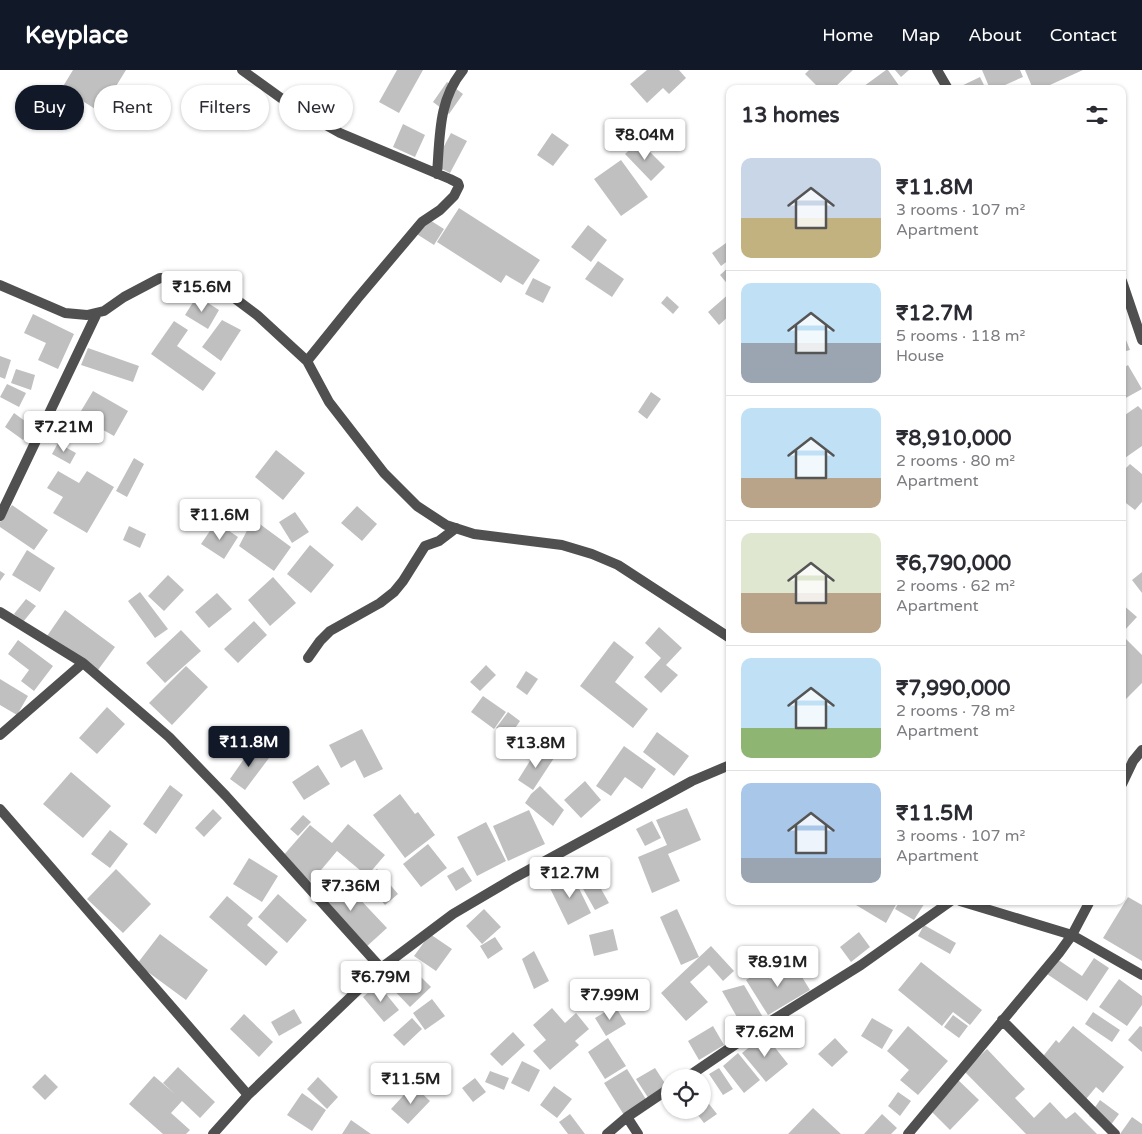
<!DOCTYPE html>
<html lang="en">
<head>
<meta charset="utf-8">
<style>
	:root { --surface:#fff; --page:#f2f2f3; --text:#2b2b33; --muted:#7c7c81; --line:#e1e1e2; --accent:#111827 }
	body { margin:0; font-family:"Varela Round",sans-serif; background:var(--page); color:var(--text); height:100vh; display:flex; flex-direction:column; font-size:19px; white-space:nowrap }
	* { box-sizing:border-box; margin:0 }
	p { font-size:16px; color:var(--muted) }
	.icon { flex:none; width:28px; height:28px; fill:none; stroke:currentColor; stroke-width:2; stroke-linecap:round; stroke-linejoin:round }
	.map { position:relative; flex:1; overflow:hidden }
	.side { position:absolute; left:726px; top:15px; width:400px; height:820px; display:flex; flex-direction:column; background:var(--surface); border-radius:10px; box-shadow:0 1px 4px #0004 }
	.side>* { flex:none }
	.top-card { position:absolute; left:15px; top:15px; width:475px; height:45px; display:flex; gap:10px }
	.controls { position:absolute; left:661px; top:999px; display:grid; gap:10px }
	.controls a { display:grid; place-items:center; width:50px; height:50px; border-radius:50%; background:var(--surface); box-shadow:0 1px 4px #0004; font-size:25px }
	.price { position:absolute; translate:-50% -42px; padding:0 11px; border-radius:5px; background:#fff; color:#222; font-size:16px; line-height:32px; filter:drop-shadow(0 1px 2px #0008) }
	.price::after { content:''; position:absolute; left:50%; top:30px; width:15px; height:11px; margin-left:-8px; background:inherit; clip-path:polygon(0 0,100% 0,50% 100%) }
	.price.selected { background:var(--accent); color:#fff }
	ul { padding:0; list-style:none }
	li { display:flex; align-items:center; gap:15px; height:125px; padding:0 15px }
	li+li { border-top:1px solid var(--line) }
	li span { display:grid; place-items:center; flex:none; width:140px; height:100px; border-radius:10px; color:#555 }
	li>.icon { margin-inline-start:auto }
	span .icon { width:60px; height:60px; fill:#fffc; stroke-width:1 }
	li b { font-size:21px }
	h2 { display:flex; justify-content:space-between; align-items:center; height:60px; padding:0 15px; font-size:21px }
	.pill { padding:0 18px; border-radius:22px; background:var(--surface); box-shadow:0 1px 4px #0004; font-size:18px; line-height:45px }
	.pill.selected { background:var(--accent); color:#fff }
	header { display:flex; align-items:center; gap:30px; box-sizing:border-box; height:70px; padding:0 25px; background:var(--accent); color:#fff }
	header strong { font-size:24px }
	nav { display:flex; gap:28px; margin-inline-start:auto; font-size:18px }
	.map>svg:first-child { display:block }
</style>
</head>
<body>
<header>
<strong>Keyplace</strong>
<nav><a>Home</a><a>Map</a><a>About</a><a>Contact</a></nav>
</header>
<div class="map">
<svg width="1142" height="1064" viewBox="0 0 1142 1064">
	<rect width="100%" height="100%" fill="#fff"/>
	<!-- building -->
	<path fill="#c0c0c0" d="M73,0H126L100,42L62,18Z
		M397,0H423L399,43L379,32Z
		M647,0H679L686,8L669,24L663,18L647,33L630,14Z
		M809,0H853L833,19H820L805,4Z
		M886,0H888L900,17L897,19H860Z
		M895,0H909L901,7Z
		M982,0H1020L1023,7L996,19H990Z
		M1025,0H1083L1041,19H1033Z
		M980,7L986,19H955Z
		M447,12L463,24L449,44L433,32Z
		M319,20L350,35L337,64L305,50Z
		M403,54L425,65L415,87L393,77Z
		M451,63L467,71L450,103L434,95Z
		M552,63L569,75L553,96L537,85Z
		M639,71L665,97L651,111L625,84Z
		M621,90L648,127L621,146L594,109Z
		M459,138L540,190L523,215L506,205L501,213L437,172Z
		M425,147L444,159L434,175L415,163Z
		M588,155L607,170L591,192L571,177Z
		M726,173L730,178V189L721,196L712,183Z
		M598,191L624,209L612,227L585,209Z
		M730,196V217L720,205Z
		M533,208L551,217L543,233L525,224Z
		M730,223V245L719,255L708,242Z
		M197,226L219,240L208,259L185,245Z
		M667,226L679,237L673,244L661,233Z
		M33,244L74,264L58,299L38,290L46,273L24,263Z
		M222,250L241,260L221,291L202,277Z
		M174,251L188,260L177,276L216,303L203,321L151,284Z
		M1122,260L1130,280L1122,282Z
		M88,278L139,296L133,312L81,295Z
		M0,286L11,290L5,309L0,307Z
		M1128,295L1142,319L1122,330V299Z
		M16,299L35,305L31,320L11,313Z
		M7,314L26,323L19,337L0,327Z
		M93,321L128,341L114,366L78,346Z
		M651,322L661,329L647,349L638,342Z
		M1138,336L1142,340V376L1122,390V347Z
		M14,343L33,357L23,370L5,357Z
		M58,373L76,383L70,394L52,384Z
		M276,380L305,403L283,430L255,407Z
		M134,388L144,394L127,427L116,421Z
		M1130,394L1142,404V432L1135,440L1122,430V402Z
		M58,401L79,413L87,401L114,417L87,463L53,443L63,427L47,418Z
		M12,435L48,460L34,480L0,457V452Z
		M357,436L377,454L362,471L341,453Z
		M295,442L309,462L292,473L279,452Z
		M253,449L291,477L274,501L239,476Z
		M216,452L238,467L224,489L201,474Z
		M129,456L146,464L140,478L123,470Z
		M310,475L334,495L311,523L287,504Z
		M27,480L55,498L40,522L12,505Z
		M0,501L5,504L0,511Z
		M1142,502V523L1132,510Z
		M168,505L184,520L164,541L148,526Z
		M273,507L296,533L270,556L248,530Z
		M140,522L168,559L155,568L128,531Z
		M217,523L232,539L209,558L195,542Z
		M26,529L36,536L23,552L14,544Z
		M1122,534L1137,547L1122,563Z
		M65,540L115,577L95,604L45,569Z
		M254,551L267,565L238,593L224,579Z
		M659,557L682,578L666,595L678,605L661,623L644,607L661,588L645,573Z
		M181,560L201,581L165,613L146,593Z
		M1123,566L1142,585V613L1122,633Z
		M18,570L53,596L34,621L21,611L29,600L8,584Z
		M614,571L634,587L615,612L648,639L633,658L580,616Z
		M486,595L496,605L480,621L470,612Z
		M186,596L208,617L172,655L149,633Z
		M526,601L538,609L527,625L516,617Z
		M0,609L28,626L17,645L0,635Z
		M483,626L506,642L494,659L471,642Z
		M107,637L125,654L97,684L79,668Z
		M508,642L520,651L509,667L496,658Z
		M362,659L383,699L364,708L355,690L341,698L329,675Z
		M657,662L689,686L674,706L643,682Z
		M253,676L269,688L245,720L230,709Z
		M624,676L656,699L642,719L625,707L611,726L596,716Z
		M538,678L554,688L533,720L518,710Z
		M318,695L330,714L304,730L292,712Z
		M71,702L111,736L83,768L43,734Z
		M585,711L601,730L581,748L564,730Z
		M170,715L183,725L156,764L143,754Z
		M540,716L564,740L553,756L525,733L531,724Z
		M400,724L415,744L418,742L435,765L405,788L373,745Z
		M687,738L701,770L668,784L680,811L652,823L638,787L667,775L656,750Z
		M213,739L222,748L204,767L195,758Z
		M529,740L545,774L508,791L493,756Z
		M303,745L311,752L298,766L290,759Z
		M652,751L661,768L645,776L636,759Z
		M486,752L506,791L477,806L457,767Z
		M348,754L385,785L367,806L337,781L311,812L282,787L310,755L332,773Z
		M110,760L128,774L110,798L91,784Z
		M428,774L447,798L421,817L403,794Z
		M583,787L609,833L595,840L569,794Z
		M249,788L278,806L262,832L233,814Z
		M463,797L472,811L456,821L447,806Z
		M116,799L151,834L123,863L87,829Z
		M377,799L398,824L385,835L364,810Z
		M571,802L591,843L568,855L548,814Z
		M337,805L387,858L365,878L316,825Z
		M278,824L307,850L287,873L258,847Z
		M227,826L253,848L247,855L278,882L266,896L209,847Z
		M1128,827L1142,835V891L1103,868Z
		M858,831H898L886,853L856,835Z
		M900,831H926L914,850L895,839Z
		M484,839L501,857L482,874L466,856Z
		M677,839L699,887L681,895L660,847Z
		M924,855L956,873L950,884L918,866Z
		M613,859L618,880L594,886L589,865Z
		M859,862L870,877L851,892L840,877Z
		M160,864L208,900L186,930L137,894Z
		M430,864L452,879L436,901L414,886Z
		M495,867L503,879L488,889L480,876Z
		M711,876L734,901L723,911L709,895L690,912L708,932L686,951L661,923Z
		M534,881L549,911L534,919L522,889Z
		M1094,888L1109,898L1087,931L1047,904L1057,889L1082,906Z
		M406,892L431,917L410,937L386,912Z
		M921,892L982,940L970,955L953,942L942,956L898,920Z
		M794,894L810,920L768,945L746,910L764,899L770,909Z
		M1119,909L1142,926V935L1127,956L1099,937Z
		M610,913L621,929L609,936L598,920Z
		M378,914L399,940L384,952L363,927Z
		M744,915L764,949L745,961L722,921Z
		M432,929L445,946L425,960L413,943Z
		M615,936L626,954L606,966L595,948Z
		M552,938L565,953L576,943L589,959L575,971L579,975L550,1000L533,981L546,970L533,955Z
		M294,939L302,953L279,966L271,952Z
		M1093,942L1120,960L1112,972L1085,954Z
		M244,944L273,972L259,987L230,959Z
		M953,945L968,956L959,968L944,957Z
		M412,948L422,959L404,976L393,965Z
		M872,948L893,960L882,979L861,966Z
		M713,956L724,975L699,990L688,971Z
		M908,956L948,991L918,1025L900,1010L909,1000L887,981Z
		M1073,956L1124,997L1103,1023L1096,1017L1082,1034L1062,1018L1068,1012L1040,990L1056,970L1059,973Z
		M1140,956L1142,957V982L1128,970Z
		M513,962L525,975L502,996L490,984Z
		M765,965L788,994L766,1012L742,983Z
		M608,968L626,996L605,1009L588,982Z
		M835,968L848,982L832,997L818,984Z
		M987,979L1025,1019L1015,1028L1034,1048L1050,1032L1066,1049L1075,1042L1097,1064H1026L964,1001Z
		M738,983L760,1010L744,1023L723,996Z
		M522,991L540,1000L529,1022L511,1013Z
		M178,997L215,1032L200,1048L182,1031L171,1043L190,1060L186,1064H163L129,1034L154,1006L175,1024L163,1013Z
		M655,998L668,1018L649,1029L636,1009Z
		M719,998L733,1019L723,1025L709,1004Z
		M627,999L647,1031L624,1045L604,1013Z
		M490,1001L509,1008L504,1020L485,1012Z
		M45,1004L58,1017L45,1030L32,1017Z
		M954,1006L979,1030L950,1060L926,1036Z
		M318,1007L338,1027L327,1039L307,1019Z
		M475,1008L486,1022L473,1032L462,1018Z
		M413,1015L430,1031L408,1054L391,1039Z
		M554,1016L572,1029L557,1048L540,1035Z
		M898,1022L911,1031L900,1046L888,1036Z
		M302,1023L326,1040L312,1061L287,1045Z
		M702,1025L717,1044L704,1053L694,1040H702Z
		M1100,1030L1119,1044L1107,1060L1089,1046Z
		M813,1038L841,1064H788Z
		M570,1044L585,1064H568L559,1052Z
		M882,1044L897,1058L891,1064H864Z
		M1132,1047L1142,1054V1064H1120Z
		M351,1050L371,1064H342Z"/>
	<g fill="none" stroke-linecap="round" stroke-linejoin="round">
		<!-- street -->
		<path stroke="#505050" stroke-width="10" d="M242,0L292,36L340,63L450,109L458,113L459,116L454,126L440,140L422,152L357,229L307,291
			M937,0L948,19
			M437,104C440,67 438,30 463,0
			M1122,211L1142,270
			M0,215L65,243L87,245L104,241L124,227L160,208H193L221,218L257,245L307,291L329,332L384,403L417,436L446,455L474,464L562,475L592,484L618,495L730,568
			M0,446L97,243
			M0,542L83,593L169,667L226,726L381,898
			M308,588L320,571L330,561L380,533L394,522L403,511L425,476L439,471L456,458
			M0,665L83,593
			M1122,714L1133,691L1142,680
			M0,739L248,1025
			M960,831L1072,865L1142,905
			M1002,950L1115,1064
			M686,1008L755,961L861,895L951,831
			M627,1047L638,1064
			M213,1064L248,1025L381,898L453,844L514,808L692,711L730,695
			M607,1064L627,1047L670,1018
			M908,1064L1059,883L1072,865L1090,831"/>
	</g>
</svg>
<div class="controls">
<a><svg class="icon" aria-label="locate" viewBox="0 0 24 24"><circle cx="12" cy="12" r="6"/><path d="M12 2v4M12 18v4M2 12h4M18 12h4"/></svg></a>
</div>
<b class="price" style="left:645px;top:91px">₹8.04M</b>
<b class="price" style="left:202px;top:243px">₹15.6M</b>
<b class="price" style="left:64px;top:383px">₹7.21M</b>
<b class="price" style="left:220px;top:471px">₹11.6M</b>
<b class="price selected" style="left:249px;top:698px">₹11.8M</b>
<b class="price" style="left:536px;top:699px">₹13.8M</b>
<b class="price" style="left:570px;top:829px">₹12.7M</b>
<b class="price" style="left:351px;top:842px">₹7.36M</b>
<b class="price" style="left:778px;top:918px">₹8.91M</b>
<b class="price" style="left:381px;top:933px">₹6.79M</b>
<b class="price" style="left:610px;top:951px">₹7.99M</b>
<b class="price" style="left:765px;top:988px">₹7.62M</b>
<b class="price" style="left:411px;top:1035px">₹11.5M</b>
<div class="top-card">
<a class="pill selected">Buy</a>
<a class="pill">Rent</a>
<a class="pill">Filters</a>
<a class="pill">New</a>
</div>
<section class="side">
<h2>13 homes<svg class="icon" aria-label="filters" viewBox="0 0 24 24"><path d="M4 7h16M4 17h16"/><circle cx="9" cy="7" r="2"/><circle cx="15" cy="17" r="2"/></svg></h2>
<ul>
<li><span style="background:linear-gradient(#c9d6e8 60%,#c2b280 0)"><svg class="icon" aria-label="home" viewBox="0 0 24 24"><path d="M3 11l9-7 9 7M6 9v11h12V9"/></svg></span><div><b>₹11.8M</b><p>3 rooms · 107 m²</p><p>Apartment</p></div></li>
<li><span style="background:linear-gradient(#bfe0f5 60%,#9aa5b1 0)"><svg class="icon" aria-label="home" viewBox="0 0 24 24"><path d="M3 11l9-7 9 7M6 9v11h12V9"/></svg></span><div><b>₹12.7M</b><p>5 rooms · 118 m²</p><p>House</p></div></li>
<li><span style="background:linear-gradient(#bfe0f5 70%,#b9a48a 0)"><svg class="icon" aria-label="home" viewBox="0 0 24 24"><path d="M3 11l9-7 9 7M6 9v11h12V9"/></svg></span><div><b>₹8,910,000</b><p>2 rooms · 80 m²</p><p>Apartment</p></div></li>
<li><span style="background:linear-gradient(#dfe7d0 60%,#b9a48a 0)"><svg class="icon" aria-label="home" viewBox="0 0 24 24"><path d="M3 11l9-7 9 7M6 9v11h12V9"/></svg></span><div><b>₹6,790,000</b><p>2 rooms · 62 m²</p><p>Apartment</p></div></li>
<li><span style="background:linear-gradient(#bfe0f5 70%,#8fb573 0)"><svg class="icon" aria-label="home" viewBox="0 0 24 24"><path d="M3 11l9-7 9 7M6 9v11h12V9"/></svg></span><div><b>₹7,990,000</b><p>2 rooms · 78 m²</p><p>Apartment</p></div></li>
<li><span style="background:linear-gradient(#a9c7e8 75%,#9aa5b1 0)"><svg class="icon" aria-label="home" viewBox="0 0 24 24"><path d="M3 11l9-7 9 7M6 9v11h12V9"/></svg></span><div><b>₹11.5M</b><p>3 rooms · 107 m²</p><p>Apartment</p></div></li>
</ul>
</section>
</div>
</body>
</html>
